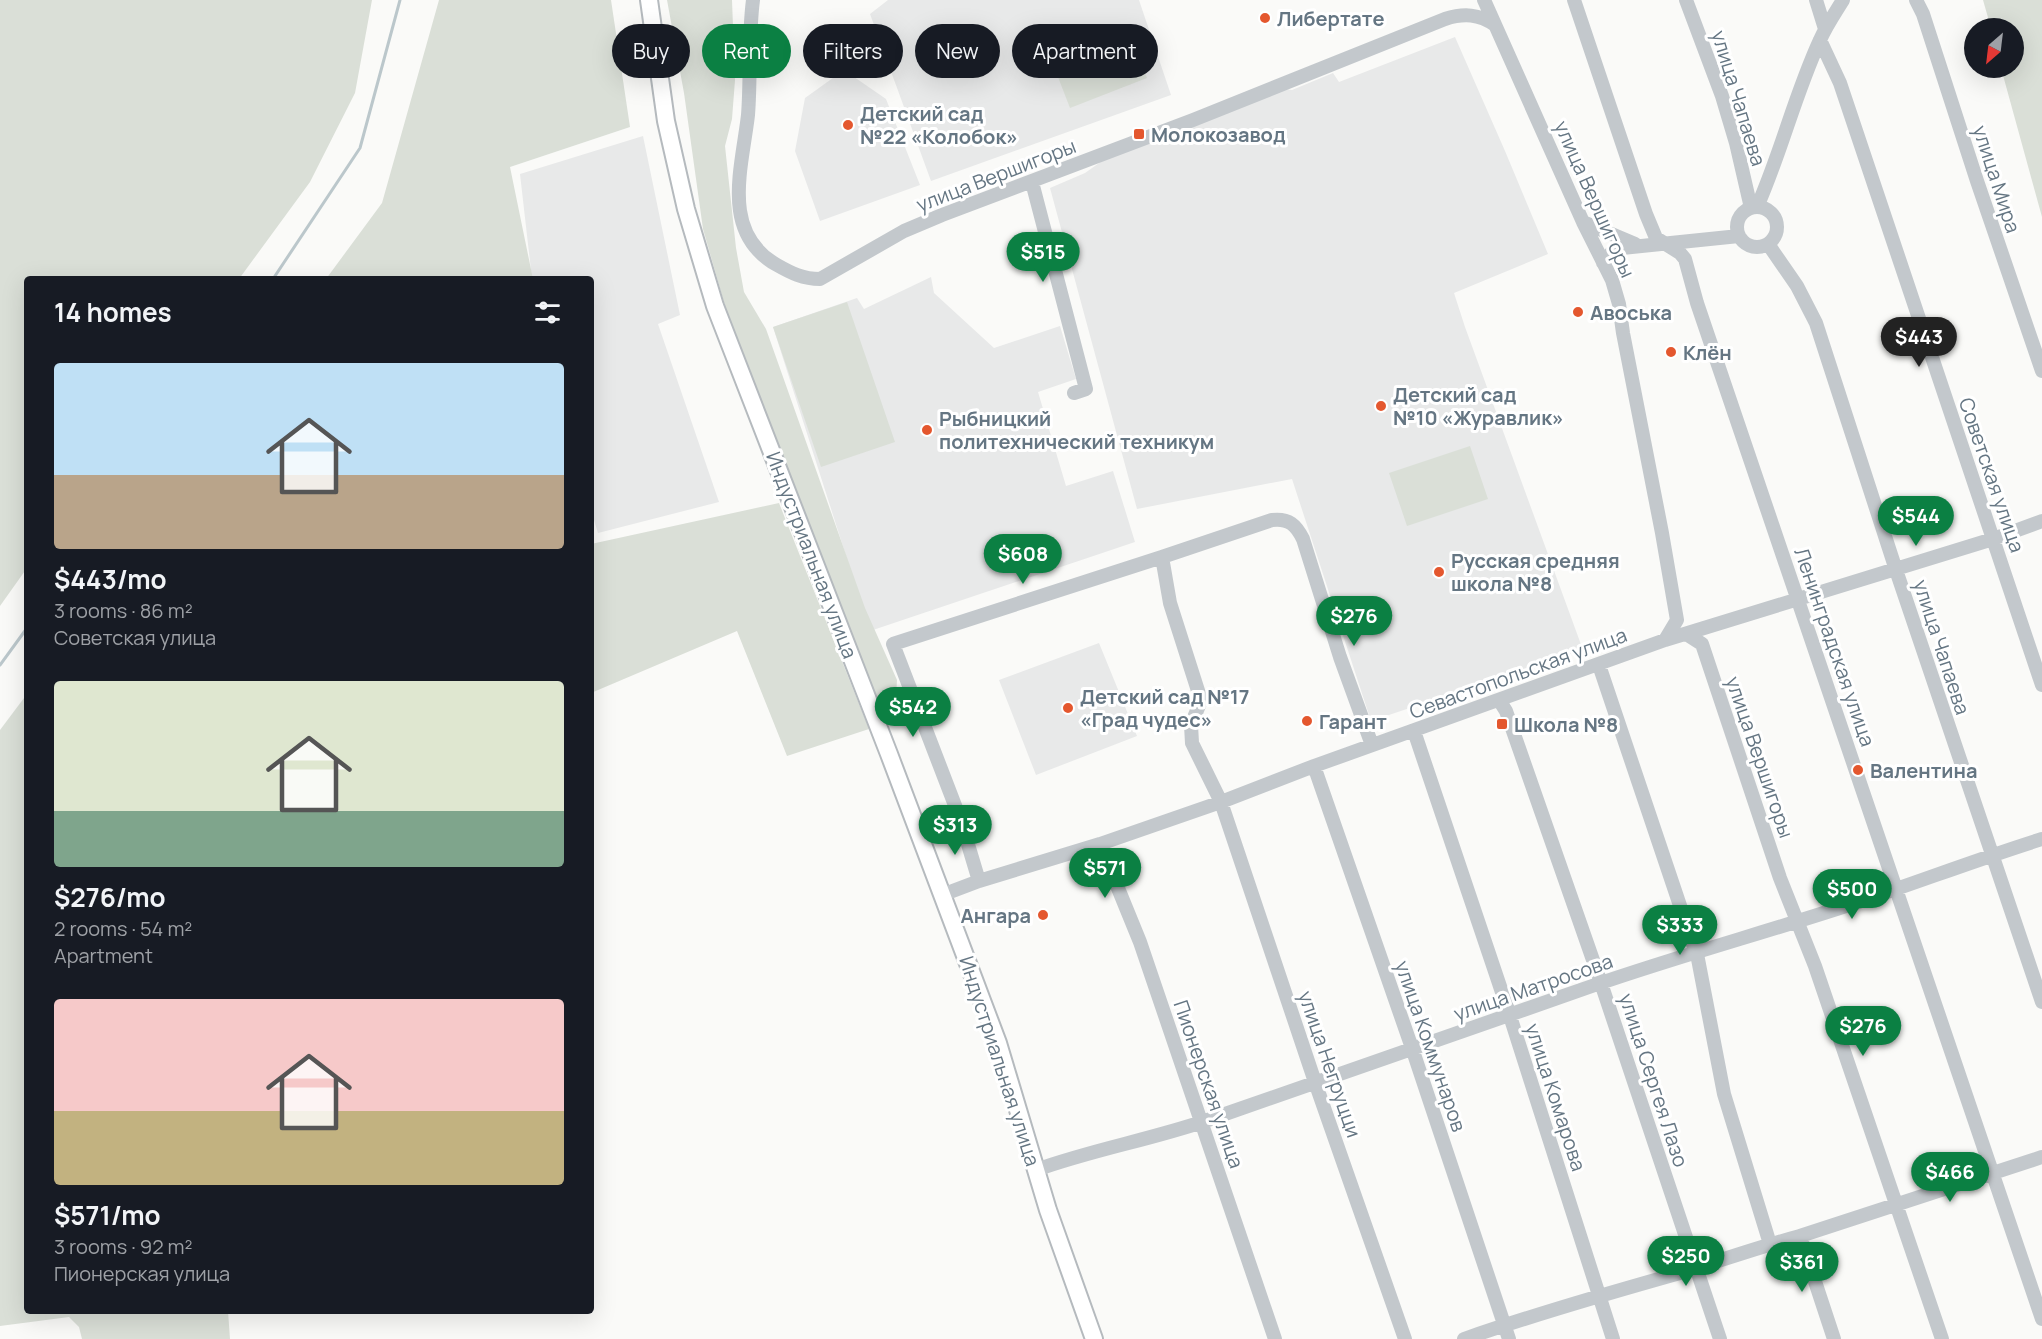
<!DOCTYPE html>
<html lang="en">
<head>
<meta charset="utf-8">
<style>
	:root { --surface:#171b24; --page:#242831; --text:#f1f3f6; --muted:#9ea1a6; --accent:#0b8043 }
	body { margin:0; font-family:Manrope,sans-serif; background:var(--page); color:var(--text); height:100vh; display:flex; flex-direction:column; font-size:22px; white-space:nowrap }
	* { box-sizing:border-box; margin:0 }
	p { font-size:20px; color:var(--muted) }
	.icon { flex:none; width:33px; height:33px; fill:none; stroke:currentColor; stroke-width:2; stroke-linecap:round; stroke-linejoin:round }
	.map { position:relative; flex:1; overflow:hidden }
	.side { position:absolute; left:24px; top:276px; width:570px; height:1038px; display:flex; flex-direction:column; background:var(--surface); border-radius:6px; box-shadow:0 6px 24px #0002 }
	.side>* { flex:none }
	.top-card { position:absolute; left:612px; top:24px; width:570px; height:54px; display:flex; gap:12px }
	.needle { width:39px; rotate:208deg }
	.buttons { position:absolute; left:1964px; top:18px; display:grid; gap:12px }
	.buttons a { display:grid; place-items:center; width:60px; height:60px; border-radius:50%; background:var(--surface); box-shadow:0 6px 24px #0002; font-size:30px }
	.price { position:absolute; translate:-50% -51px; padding:0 14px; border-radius:21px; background:var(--accent); color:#fff; font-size:20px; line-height:39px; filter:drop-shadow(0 2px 3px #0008) }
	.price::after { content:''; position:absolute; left:50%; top:36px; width:18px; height:14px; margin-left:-9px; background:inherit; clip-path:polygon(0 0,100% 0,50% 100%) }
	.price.selected { background:#222; color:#fff }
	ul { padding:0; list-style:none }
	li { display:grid; align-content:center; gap:12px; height:318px; padding:0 30px }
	li span { display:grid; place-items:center; height:186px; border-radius:6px; color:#555 }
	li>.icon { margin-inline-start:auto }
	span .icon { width:108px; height:108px; fill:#fffc; stroke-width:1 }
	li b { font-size:26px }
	h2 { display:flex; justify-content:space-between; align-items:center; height:72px; padding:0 30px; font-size:26px }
	.tag { padding:0 21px; border-radius:27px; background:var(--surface); box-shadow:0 6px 24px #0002; font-size:21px; line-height:54px }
	.tag.selected { background:var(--accent); color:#fff }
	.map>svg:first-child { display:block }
</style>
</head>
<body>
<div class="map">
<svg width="2042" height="1339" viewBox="0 0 2042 1339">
	<rect width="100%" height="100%" fill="#fafaf8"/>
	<!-- built -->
	<path fill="#e8e9e9" d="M888,0H1139L1171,95L931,181L870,14Z
		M1455,37L1505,151L1548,254L1454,293L1465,327L1583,650L1371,721L1292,479L1137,509L1050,188L1085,173L1102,161L1284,89L1292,90L1333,73L1339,82Z
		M844,70L886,99L920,185L820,221L795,151L805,98Z
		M643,136L680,315L658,324L719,502L598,533L591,510V279H532L520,174Z
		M931,277L934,293L994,348L1060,326L1076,379L1038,392L1066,486L1113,471L1135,542L870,631L773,327L857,298L864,309Z
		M1099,643L1137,736L1036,775L999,680Z"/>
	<!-- green -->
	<path fill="#dadfd7" d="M0,0H372L355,93L310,182L239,279H27V568L0,606Z
		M439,0H611L630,127L510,167L533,279H326L382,203Z
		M667,0H732L735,80L732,119L725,146L736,248L744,292L766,329L865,608L897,680L896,698L889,704L883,705L865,678L731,327L703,229L684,93Z
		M1983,0H2042V217L2001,68H2013V28H1991Z
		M1127,29L1147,78L1070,108L1051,59Z
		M847,302L895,442L821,467L773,327Z
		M1470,446L1488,499L1407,526L1389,473Z
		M779,503L869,729L787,756L737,631L591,693V544Z
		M27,694V1311H228L230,1339H82L79,1327L69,1317L0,1326V730Z"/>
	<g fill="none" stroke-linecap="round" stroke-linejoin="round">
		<!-- stream -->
		<path stroke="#bbc7cb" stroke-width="3" d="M273,279L360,148L400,0
			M0,665L27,628"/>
		<!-- major casing -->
		<g stroke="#b5babe" stroke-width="20">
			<path id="major" d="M649,0L666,121L686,209L715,306L889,754L998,1043L1048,1210L1094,1339"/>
		</g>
		<!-- minor -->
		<path stroke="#c3c8cc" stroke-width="14" d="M753,0C748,38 751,77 748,115C742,168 720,233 777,265C791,273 803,279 820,279L904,231L942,215L1193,120L1445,19C1464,13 1479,14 1495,25
			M1484,0L1583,222L1612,280L1619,304L1623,333L1662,533L1677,620L1665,640
			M1574,0L1646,214L1656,238L1680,253L1685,259L1697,303L2042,1319
			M1686,0L1722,96L1736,143L1751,208
			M1816,0L1825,29
			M1916,0L1923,14L1977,181L2042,371
			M1820,40L1840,83L2042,685
			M1032,182L1086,389L1074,393
			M1757,207C1781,153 1795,94 1820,40C1826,26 1835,13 1843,0
			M1737 227a20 20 0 1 1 40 0a20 20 0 1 1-40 0Z
			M1583,222L1635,244
			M1768,244L1797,286L1816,323L1896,570L2042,1002
			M1603,263L1611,253L1622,248L1739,236
			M1688,635L1702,644L1780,878L1815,966L1942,1339
			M1599,665L1698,959L1724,1094L1770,1244
			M1499,700L1506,711L1601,983L1720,1339
			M1414,731L1510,1016L1613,1339
			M1372,745L1340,657L1303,539C1296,525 1289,518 1272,520L1162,557L1170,603L1200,697V703L1191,725L1192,743L1221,802L1315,1082L1405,1339
			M1314,766L1412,1048L1509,1339
			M1100,844L1140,942L1275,1339
			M979,881L961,821L893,644L1162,557
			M942,895L979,881L1100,844L1221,802L1314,766L1665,640L1993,539L2042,521
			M1036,1170C1091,1150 1149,1140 1205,1121C1334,1076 1463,1031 1592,986C1681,955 1771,931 1861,901C1921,881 1981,858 2042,839
			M1800,1236L1834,1339
			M1464,1339C1538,1313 1612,1292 1687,1271C1725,1259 1762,1246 1800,1236L2042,1157"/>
		<!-- major -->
		<use href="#major" stroke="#fff" stroke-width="16"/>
	</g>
	<!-- markers -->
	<g fill="#e4572e" stroke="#fff" stroke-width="2">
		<circle cx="1265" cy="18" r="6"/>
		<circle cx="848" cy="125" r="6"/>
		<rect x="1133" y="128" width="12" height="12" rx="3"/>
		<circle cx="1578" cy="312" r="6"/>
		<circle cx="1671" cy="352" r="6"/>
		<circle cx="1381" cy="406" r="6"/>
		<circle cx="927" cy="430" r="6"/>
		<circle cx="1439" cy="572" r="6"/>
		<circle cx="1068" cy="708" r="6"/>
		<circle cx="1307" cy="721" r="6"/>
		<rect x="1496" y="718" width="12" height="12" rx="3"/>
		<circle cx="1858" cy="770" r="6"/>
		<circle cx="1043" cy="915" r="6"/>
	</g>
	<g text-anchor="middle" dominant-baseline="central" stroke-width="6" stroke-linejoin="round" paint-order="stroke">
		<!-- poi labels -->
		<g font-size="20" font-weight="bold" fill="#657683" stroke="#fff" text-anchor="start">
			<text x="1277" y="18">Либертате</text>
			<text x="860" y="113">Детский сад<tspan x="860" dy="23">№22 «Колобок»</tspan></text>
			<text x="1151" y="134">Молокозавод</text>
			<text x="1590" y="312">Авоська</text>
			<text x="1683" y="352">Клён</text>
			<text x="1393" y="394">Детский сад<tspan x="1393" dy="23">№10 «Журавлик»</tspan></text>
			<text x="939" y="418">Рыбницкий<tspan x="939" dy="23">политехнический техникум</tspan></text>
			<text x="1451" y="560">Русская средняя<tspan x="1451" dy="23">школа №8</tspan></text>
			<text x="1080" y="696">Детский сад №17<tspan x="1080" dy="23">«Град чудес»</tspan></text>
			<text x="1319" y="721">Гарант</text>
			<text x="1514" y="724">Школа №8</text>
			<text x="1870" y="770">Валентина</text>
			<text x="1031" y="915" text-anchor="end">Ангара</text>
		</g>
		<!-- street labels -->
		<g font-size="20" fill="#657683" stroke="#fff">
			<text transform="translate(1739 98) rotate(73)">улица Чапаева</text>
			<text transform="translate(996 175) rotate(-21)">улица Вершигоры</text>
			<text transform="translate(1997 179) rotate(72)">улица Мира</text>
			<text transform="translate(1595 199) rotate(66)">улица Вершигоры</text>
			<text transform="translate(1992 475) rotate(71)">Советская улица</text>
			<text transform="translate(812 555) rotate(69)">Индустриальная улица</text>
			<text transform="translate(1835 647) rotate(71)">Ленинградская улица</text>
			<text transform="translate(1942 647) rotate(72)">улица Чапаева</text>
			<text transform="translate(1518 673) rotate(-20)">Севастопольская улица</text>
			<text transform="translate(1760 757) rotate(71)">улица Вершигоры</text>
			<text transform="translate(1533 987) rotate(-19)">улица Матросова</text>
			<text transform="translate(1431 1046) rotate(71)">улица Коммунаров</text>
			<text transform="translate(1000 1061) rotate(72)">Индустриальная улица</text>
			<text transform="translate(1330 1064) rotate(71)">улица Негруцци</text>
			<text transform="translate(1654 1080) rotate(72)">улица Сергея Лазо</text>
			<text transform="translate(1209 1084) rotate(71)">Пионерская улица</text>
			<text transform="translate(1556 1097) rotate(72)">улица Комарова</text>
		</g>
	</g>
</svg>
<div class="buttons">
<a><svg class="needle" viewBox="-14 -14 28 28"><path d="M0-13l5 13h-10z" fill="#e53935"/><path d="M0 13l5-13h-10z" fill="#9ea1a6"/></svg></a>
</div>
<b class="price" style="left:1043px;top:283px">$515</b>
<b class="price selected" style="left:1919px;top:368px">$443</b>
<b class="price" style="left:1916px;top:547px">$544</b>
<b class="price" style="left:1023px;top:585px">$608</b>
<b class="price" style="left:1354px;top:647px">$276</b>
<b class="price" style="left:913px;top:738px">$542</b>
<b class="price" style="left:955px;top:856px">$313</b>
<b class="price" style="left:1105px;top:899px">$571</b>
<b class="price" style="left:1852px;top:920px">$500</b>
<b class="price" style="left:1680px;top:956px">$333</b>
<b class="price" style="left:1863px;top:1057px">$276</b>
<b class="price" style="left:1950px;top:1203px">$466</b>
<b class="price" style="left:1686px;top:1287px">$250</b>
<b class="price" style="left:1802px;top:1293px">$361</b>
<div class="top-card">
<a class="tag">Buy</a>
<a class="tag selected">Rent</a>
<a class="tag">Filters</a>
<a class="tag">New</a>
<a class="tag">Apartment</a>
</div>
<section class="side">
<h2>14 homes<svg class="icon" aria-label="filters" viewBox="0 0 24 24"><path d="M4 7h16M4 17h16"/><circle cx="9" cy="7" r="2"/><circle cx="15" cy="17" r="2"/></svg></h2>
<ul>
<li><span style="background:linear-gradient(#bfe0f5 60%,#b9a48a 0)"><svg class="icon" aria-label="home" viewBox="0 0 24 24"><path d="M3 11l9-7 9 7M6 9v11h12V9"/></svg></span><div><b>$443/mo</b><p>3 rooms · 86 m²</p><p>Советская улица</p></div></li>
<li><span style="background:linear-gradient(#dfe7d0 70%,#7fa58c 0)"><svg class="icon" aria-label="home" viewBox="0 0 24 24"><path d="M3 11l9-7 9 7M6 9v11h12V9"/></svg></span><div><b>$276/mo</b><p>2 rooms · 54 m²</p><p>Apartment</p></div></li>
<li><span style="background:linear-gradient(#f6c9c9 60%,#c2b280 0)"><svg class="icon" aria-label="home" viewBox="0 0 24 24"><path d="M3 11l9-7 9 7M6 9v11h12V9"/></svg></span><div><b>$571/mo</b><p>3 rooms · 92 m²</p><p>Пионерская улица</p></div></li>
</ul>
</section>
</div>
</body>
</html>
